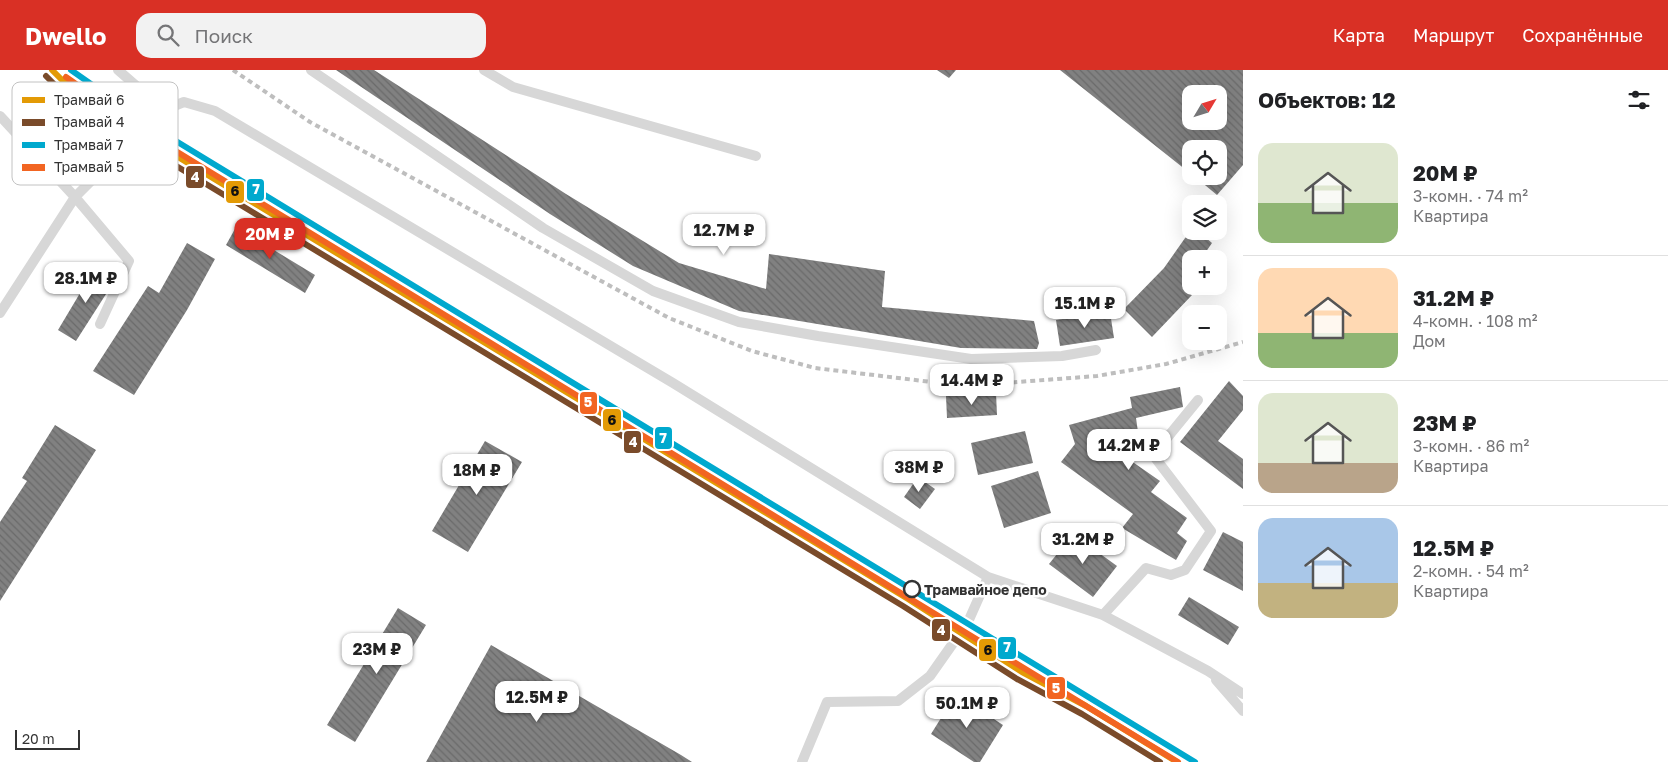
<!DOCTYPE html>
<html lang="ru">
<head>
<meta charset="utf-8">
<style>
	:root { --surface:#fff; --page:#f2f2f2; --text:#202124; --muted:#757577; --line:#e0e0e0; --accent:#d93025 }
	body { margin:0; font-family:"Golos Text",sans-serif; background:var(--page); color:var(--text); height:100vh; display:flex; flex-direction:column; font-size:19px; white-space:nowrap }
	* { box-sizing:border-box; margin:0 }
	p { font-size:16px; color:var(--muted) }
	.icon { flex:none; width:28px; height:28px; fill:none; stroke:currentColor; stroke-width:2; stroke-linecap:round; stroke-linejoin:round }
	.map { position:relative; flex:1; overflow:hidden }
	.side { display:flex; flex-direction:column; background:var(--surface); width:425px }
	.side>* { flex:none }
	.needle { width:32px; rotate:52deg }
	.fabs { position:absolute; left:1182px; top:15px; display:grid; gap:10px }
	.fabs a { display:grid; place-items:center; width:45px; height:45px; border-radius:10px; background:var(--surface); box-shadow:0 5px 20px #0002; font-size:25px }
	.scale { position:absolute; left:15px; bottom:12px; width:65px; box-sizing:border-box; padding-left:5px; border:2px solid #333; border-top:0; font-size:14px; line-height:18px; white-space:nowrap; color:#333; -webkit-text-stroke:4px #fff; paint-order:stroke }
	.price { position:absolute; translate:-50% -42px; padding:0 11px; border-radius:10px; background:#fff; color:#222; font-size:16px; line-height:32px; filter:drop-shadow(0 1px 2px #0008) }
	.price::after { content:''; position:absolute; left:50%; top:30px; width:15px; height:11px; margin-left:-8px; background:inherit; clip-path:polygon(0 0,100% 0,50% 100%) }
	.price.on { background:var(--accent); color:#fff }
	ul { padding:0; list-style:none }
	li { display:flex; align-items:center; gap:15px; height:125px; padding:0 15px }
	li+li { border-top:1px solid var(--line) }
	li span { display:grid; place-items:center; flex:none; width:140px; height:100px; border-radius:15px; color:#555 }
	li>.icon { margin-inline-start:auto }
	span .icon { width:60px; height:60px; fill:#fffc; stroke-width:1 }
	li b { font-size:21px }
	h2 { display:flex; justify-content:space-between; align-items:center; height:60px; padding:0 15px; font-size:21px }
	header { display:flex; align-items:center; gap:30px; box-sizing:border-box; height:70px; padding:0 25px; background:var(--accent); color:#fff }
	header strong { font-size:24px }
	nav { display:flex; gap:28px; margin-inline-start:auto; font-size:18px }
	.search { width:350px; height:45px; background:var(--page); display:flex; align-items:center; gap:12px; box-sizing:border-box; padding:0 18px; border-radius:15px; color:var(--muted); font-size:19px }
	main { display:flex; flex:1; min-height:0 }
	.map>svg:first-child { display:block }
</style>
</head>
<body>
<header>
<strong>Dwello</strong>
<div class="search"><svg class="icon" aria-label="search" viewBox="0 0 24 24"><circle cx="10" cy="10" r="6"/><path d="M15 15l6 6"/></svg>Поиск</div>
<nav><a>Карта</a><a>Маршрут</a><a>Сохранённые</a></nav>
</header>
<main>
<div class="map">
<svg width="1243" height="692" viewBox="0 0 1243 692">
	<defs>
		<pattern id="building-back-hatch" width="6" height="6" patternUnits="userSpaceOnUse" patternTransform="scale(1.25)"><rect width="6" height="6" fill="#818181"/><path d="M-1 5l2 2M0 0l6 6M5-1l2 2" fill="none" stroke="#6a6a6a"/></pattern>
	</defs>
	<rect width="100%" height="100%" fill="#fff"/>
	<!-- building -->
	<path fill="url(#building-back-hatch)" fill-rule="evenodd" d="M336,0H374L566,124L679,193L766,219L769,184L885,201L882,237L1034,251L1039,273L1037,279L961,278L739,241L633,196L550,144Z
		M937,0H956L949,8Z
		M1060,0H1243V95L1217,125L1194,106H1219V79H1191V104ZM1191,24H1219V51H1191Z
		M236,157L315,205L305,223L226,175Z
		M1190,161H1198L1212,173L1201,189H1191V202L1182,216L1192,225L1152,267L1124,239L1164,198Z
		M187,173L215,189L187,240L134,325L93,301L148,216L159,223Z
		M95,198L115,210L76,271L58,260Z
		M1110,242L1114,268L1060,276L1056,250Z
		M1229,311L1243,326V340L1218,371L1243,389V419L1180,372Z
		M1180,317L1183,337L1136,348L1138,362L1101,370L1160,411L1151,422L1187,448L1177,463L1187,471L1176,490L1122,458L1133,444L1061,392L1075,374L1069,355L1132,338L1130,327Z
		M996,323L997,345L947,348L946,326Z
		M55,355L96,380L0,531V452L27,411L22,408Z
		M1025,361L1033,393L978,405L971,373Z
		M485,371L522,392L468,482L432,461Z
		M1038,401L1051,443L1004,458L991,416Z
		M918,407L935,419L920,439L904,427Z
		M1223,462L1243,472V521L1203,500Z
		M1073,464L1117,496L1093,527L1049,494Z
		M1189,527L1239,557L1228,575L1178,545Z
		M398,538L426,555L355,672L327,655Z
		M491,575L681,685L692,692H426Z
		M956,624L1003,655L980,692H974L931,664Z"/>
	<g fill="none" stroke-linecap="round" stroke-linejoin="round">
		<!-- service -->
		<path stroke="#d7d7d7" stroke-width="10" d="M118,0L164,40
			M311,0L543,158L653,221L739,252L818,266L971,289L1062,286L1096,280
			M484,0L513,17L756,86
			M0,46L75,127L129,191L100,254
			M0,243L75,127L148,54L164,40L184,32L215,41L673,313L988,507L1103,545L1208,601L1243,624
			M1103,545L1146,498L1171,505L1185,500L1211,461L1153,385L1198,330
			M1216,610L1243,641
			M802,692L827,632L898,631L930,606L968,552L988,507"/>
		<!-- rail -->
		<path stroke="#bebebe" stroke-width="4" stroke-dasharray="5 4" stroke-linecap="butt" d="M233,0L310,52L669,248L752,281L815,298L965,316L1097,306L1166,294L1243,272"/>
		<!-- tram-1 casing -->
		<g stroke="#fff" stroke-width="10">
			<path id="tram-1" d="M52,0L61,9L140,64L908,529L1022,602L1086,636L1177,692"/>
		</g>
		<!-- tram-2 casing -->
		<g stroke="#fff" stroke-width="10">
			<path id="tram-2" d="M46,6L56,16L135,71L903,536L1017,609L1082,644L1160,692"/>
		</g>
		<!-- tram-3 casing -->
		<g stroke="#fff" stroke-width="10">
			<path id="tram-3" d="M71,0L148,54L1195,692"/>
		</g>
		<!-- tram-4 casing -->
		<g stroke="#fff" stroke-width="10">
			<path id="tram-4" d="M66,7L143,61L1178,692"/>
		</g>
		<!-- tram-1 -->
		<use href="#tram-1" stroke="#e39a05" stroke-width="6"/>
		<!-- tram-2 -->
		<use href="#tram-2" stroke="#7a4b2a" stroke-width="6"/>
		<!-- tram-3 -->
		<use href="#tram-3" stroke="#00a9ce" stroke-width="6"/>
		<!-- tram-4 -->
		<use href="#tram-4" stroke="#f26522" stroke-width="6"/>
	</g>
	<!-- markers -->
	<circle fill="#fff" stroke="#333" stroke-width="2.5" cx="912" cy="519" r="8"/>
	<g text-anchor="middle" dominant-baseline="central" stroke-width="5" stroke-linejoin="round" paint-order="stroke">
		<!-- stop labels -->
		<g font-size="14" font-weight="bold" fill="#333" stroke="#fff" text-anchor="start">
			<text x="924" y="519">Трамвайное депо</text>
		</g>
	</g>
	<!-- legend -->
	<rect x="12" y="12" width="166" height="103" rx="8" fill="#fff" stroke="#c2c2c2" stroke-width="1"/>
	<rect x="22" y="27" width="23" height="6" fill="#e39a05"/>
	<rect x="22" y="49" width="23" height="7" fill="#7a4b2a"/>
	<rect x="22" y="72" width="23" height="6" fill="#00a9ce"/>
	<rect x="22" y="94" width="23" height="7" fill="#f26522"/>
	<g font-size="14" fill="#333">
		<text x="54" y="35">Трамвай 6</text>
		<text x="54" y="57">Трамвай 4</text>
		<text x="54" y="80">Трамвай 7</text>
		<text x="54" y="102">Трамвай 5</text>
	</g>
	<g stroke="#fff" stroke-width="2">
		<rect x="185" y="95" width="20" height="24" rx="5" fill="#7a4b2a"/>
		<rect x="246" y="108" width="19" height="24" rx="5" fill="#00a9ce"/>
		<rect x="225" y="110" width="20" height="24" rx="5" fill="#e39a05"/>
		<rect x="579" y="321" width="19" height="24" rx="5" fill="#f26522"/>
		<rect x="602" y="338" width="20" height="24" rx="5" fill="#e39a05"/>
		<rect x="654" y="356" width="19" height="24" rx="5" fill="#00a9ce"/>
		<rect x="623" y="360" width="19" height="24" rx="5" fill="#7a4b2a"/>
		<rect x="931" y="548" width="20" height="24" rx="5" fill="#7a4b2a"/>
		<rect x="997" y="566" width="20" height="24" rx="5" fill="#00a9ce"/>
		<rect x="978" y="568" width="19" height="24" rx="5" fill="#e39a05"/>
		<rect x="1046" y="606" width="20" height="24" rx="5" fill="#f26522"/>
	</g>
	<g font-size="14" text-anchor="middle" font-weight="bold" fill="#fff">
		<text x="195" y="112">4</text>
		<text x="256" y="124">7</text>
		<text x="588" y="337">5</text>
		<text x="663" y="373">7</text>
		<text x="633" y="377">4</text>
		<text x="941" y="565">4</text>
		<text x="1007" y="582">7</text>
		<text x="1056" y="623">5</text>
	</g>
	<g font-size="14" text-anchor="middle" font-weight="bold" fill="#111">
		<text x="235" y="126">6</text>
		<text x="612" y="355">6</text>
		<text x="988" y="585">6</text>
	</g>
</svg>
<div class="fabs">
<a><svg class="needle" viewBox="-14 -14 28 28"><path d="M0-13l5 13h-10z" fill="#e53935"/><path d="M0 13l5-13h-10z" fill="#757577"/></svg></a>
<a><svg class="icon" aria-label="locate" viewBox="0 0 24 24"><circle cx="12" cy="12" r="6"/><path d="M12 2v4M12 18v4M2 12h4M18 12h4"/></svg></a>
<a><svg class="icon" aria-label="layers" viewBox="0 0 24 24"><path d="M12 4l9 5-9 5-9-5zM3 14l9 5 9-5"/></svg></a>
<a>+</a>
<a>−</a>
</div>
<div class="scale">20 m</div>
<b class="price" style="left:724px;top:186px">12.7M ₽</b>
<b class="price on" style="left:270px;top:190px">20M ₽</b>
<b class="price" style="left:86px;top:234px">28.1M ₽</b>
<b class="price" style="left:1085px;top:259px">15.1M ₽</b>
<b class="price" style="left:972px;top:336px">14.4M ₽</b>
<b class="price" style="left:1129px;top:401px">14.2M ₽</b>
<b class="price" style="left:919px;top:423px">38M ₽</b>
<b class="price" style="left:477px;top:426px">18M ₽</b>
<b class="price" style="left:1083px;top:495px">31.2M ₽</b>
<b class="price" style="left:377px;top:605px">23M ₽</b>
<b class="price" style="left:537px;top:653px">12.5M ₽</b>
<b class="price" style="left:967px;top:659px">50.1M ₽</b>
</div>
<section class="side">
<h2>Объектов: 12<svg class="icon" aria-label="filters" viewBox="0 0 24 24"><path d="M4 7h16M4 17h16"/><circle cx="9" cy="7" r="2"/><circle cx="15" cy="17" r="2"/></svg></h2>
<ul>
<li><span style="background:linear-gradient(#dfe7d0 60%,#8fb573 0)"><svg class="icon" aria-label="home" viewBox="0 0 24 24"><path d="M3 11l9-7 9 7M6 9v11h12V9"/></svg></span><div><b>20M ₽</b><p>3-комн. · 74 m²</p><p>Квартира</p></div></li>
<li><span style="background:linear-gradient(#ffd9b3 65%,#8fb573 0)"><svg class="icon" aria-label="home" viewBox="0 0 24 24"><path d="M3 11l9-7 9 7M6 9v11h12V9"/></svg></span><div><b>31.2M ₽</b><p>4-комн. · 108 m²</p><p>Дом</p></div></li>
<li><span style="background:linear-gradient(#dfe7d0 70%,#b9a48a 0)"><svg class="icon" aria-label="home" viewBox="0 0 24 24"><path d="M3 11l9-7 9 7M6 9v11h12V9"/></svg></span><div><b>23M ₽</b><p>3-комн. · 86 m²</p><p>Квартира</p></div></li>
<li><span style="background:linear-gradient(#a9c7e8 65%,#c2b280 0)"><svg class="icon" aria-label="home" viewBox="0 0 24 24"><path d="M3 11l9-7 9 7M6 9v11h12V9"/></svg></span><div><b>12.5M ₽</b><p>2-комн. · 54 m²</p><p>Квартира</p></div></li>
</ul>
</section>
</main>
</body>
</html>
